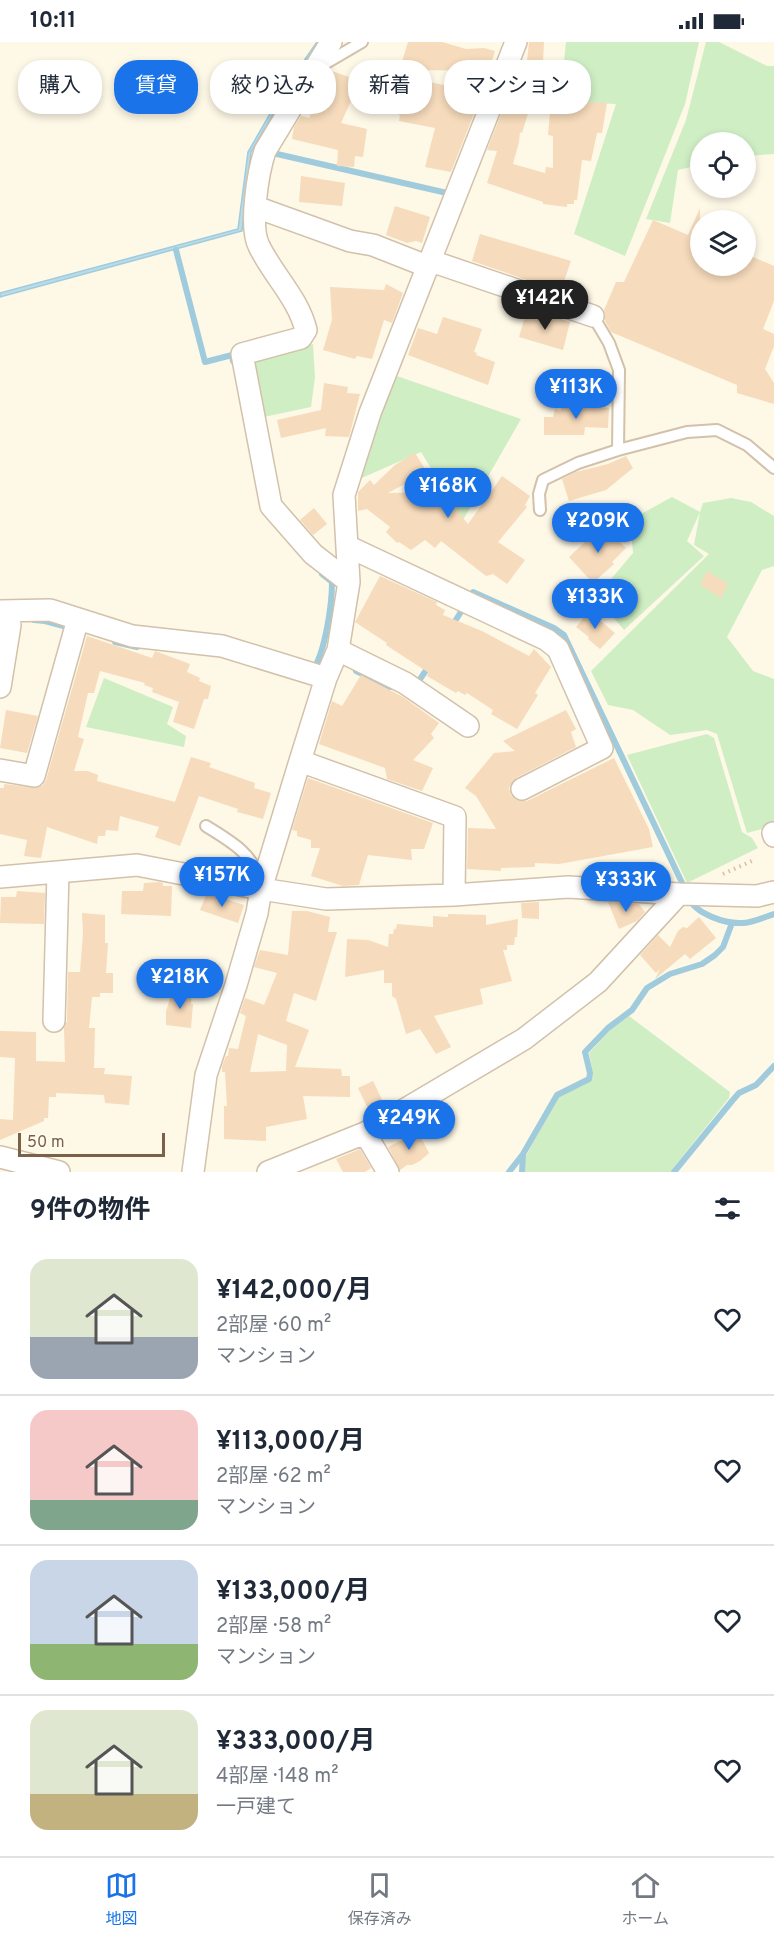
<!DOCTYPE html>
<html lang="ja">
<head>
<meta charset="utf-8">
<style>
	:root { --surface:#fff; --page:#f2f2f3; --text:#1f2937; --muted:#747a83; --line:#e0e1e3; --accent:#1a73e8 }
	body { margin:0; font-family:Overpass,"Noto Sans JP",sans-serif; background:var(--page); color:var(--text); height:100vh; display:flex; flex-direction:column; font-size:22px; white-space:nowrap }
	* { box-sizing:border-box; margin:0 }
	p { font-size:20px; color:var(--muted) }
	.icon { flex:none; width:33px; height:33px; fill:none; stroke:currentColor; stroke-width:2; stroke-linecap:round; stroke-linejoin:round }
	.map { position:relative; height:1130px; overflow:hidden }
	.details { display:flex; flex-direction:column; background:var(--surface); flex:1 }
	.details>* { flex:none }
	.hud { position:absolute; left:18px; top:18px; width:738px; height:54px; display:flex; gap:12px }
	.fabs { position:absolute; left:690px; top:90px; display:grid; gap:12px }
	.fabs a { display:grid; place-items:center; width:66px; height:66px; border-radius:50%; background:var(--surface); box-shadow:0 3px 9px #0003; font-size:30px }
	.scale { position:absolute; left:18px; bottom:15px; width:147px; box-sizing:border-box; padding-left:6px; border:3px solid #7b6148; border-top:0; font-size:16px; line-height:21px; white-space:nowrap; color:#7b6148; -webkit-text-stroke:4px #fffbef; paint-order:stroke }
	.price { position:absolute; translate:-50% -51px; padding:0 14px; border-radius:21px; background:var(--accent); color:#fff; font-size:20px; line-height:39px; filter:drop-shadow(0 2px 3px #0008) }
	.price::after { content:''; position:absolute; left:50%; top:36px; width:18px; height:14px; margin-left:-9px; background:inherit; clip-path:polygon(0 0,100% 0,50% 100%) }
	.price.selected { background:#222; color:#fff }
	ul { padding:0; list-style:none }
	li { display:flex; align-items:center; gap:18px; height:150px; padding:0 30px }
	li+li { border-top:2px solid var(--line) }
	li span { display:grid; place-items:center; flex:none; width:168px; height:120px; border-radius:18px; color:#555 }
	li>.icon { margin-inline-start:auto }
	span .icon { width:72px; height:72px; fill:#fffc; stroke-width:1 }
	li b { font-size:26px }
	h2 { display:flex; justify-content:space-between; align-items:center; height:72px; padding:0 30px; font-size:26px }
	.tag { padding:0 21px; border-radius:24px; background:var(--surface); box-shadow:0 3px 9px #0003; font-size:21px; line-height:54px }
	.tag.selected { background:var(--accent); color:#fff }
	.status { display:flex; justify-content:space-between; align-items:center; height:42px; padding:0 30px; background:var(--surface); direction:ltr }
	.status svg { height:16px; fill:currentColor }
	.tabs { display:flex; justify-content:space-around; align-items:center; height:84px; border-top:2px solid var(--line); background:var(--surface); font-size:16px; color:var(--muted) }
	.tabs a { display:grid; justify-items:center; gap:3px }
	.tabs .selected { color:var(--accent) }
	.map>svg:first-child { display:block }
</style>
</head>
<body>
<div class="status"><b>10:11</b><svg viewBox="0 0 49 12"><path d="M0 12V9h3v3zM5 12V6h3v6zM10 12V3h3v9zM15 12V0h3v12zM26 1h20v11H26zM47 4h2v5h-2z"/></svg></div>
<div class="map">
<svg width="774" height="1130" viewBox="0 0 774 1130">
	<rect width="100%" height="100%" fill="#fef8e7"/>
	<!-- green -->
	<path fill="#cfeec4" d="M566,0H699L685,62L625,214L574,192L616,62L560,59Z
		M706,0H719L767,24H774V112L746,114V100H700V123L678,128L670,181L646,177L686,78Z
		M313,302L315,335L311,365L259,376L250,317Z
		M394,333L521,377L463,478L421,410L357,438Z
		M672,455L700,470L703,461L731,456L751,460L774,474V524L762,528L727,595L753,629L774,637V784L747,791L717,692L707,688L670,693L633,668L608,663L591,629L709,512L694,503L700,470L687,499L704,514L624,588L596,555L633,511L630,478Z
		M104,636L173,665L167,682L186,694L184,705L86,685Z
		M707,692L714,696L742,790L752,796L758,806L687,841L627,713Z
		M629,974L730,1050L729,1056L670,1130H524L526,1114L558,1054L590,1039L593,1032L589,1011L609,989Z"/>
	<!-- water -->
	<path fill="#b9dcea" stroke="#9fcbdd" stroke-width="1.5" d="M317,0H322L287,48L251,110L242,189L0,255V251L238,187L248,110L285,46Z"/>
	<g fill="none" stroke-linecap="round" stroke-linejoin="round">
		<!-- stream -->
		<path stroke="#9fcbdd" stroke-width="6" d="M277,112L447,151
			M176,208L205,320L232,313L233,319
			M470,556L473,550L554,586L564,593L685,847
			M34,578L45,579L71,586
			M452,584L464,565
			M115,600L137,605
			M313,628C325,610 332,563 332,540L322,532
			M356,629L390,645
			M416,643L429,624
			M689,856C695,872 726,882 742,881C753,881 764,875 774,872
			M509,1130L523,1112L557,1053L589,1037L590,1031L585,1010L608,986L632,968L647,946L670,932L702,922L715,913L723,905L732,881
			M522,1130L523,1113
			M674,1130L732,1059L739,1051L756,1043L774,1024"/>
	</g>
	<!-- building -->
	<path fill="#f6dbbc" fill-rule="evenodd" d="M408,0H442L466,7L484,6L495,9L489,29L416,28L415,37L482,51L451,130L425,125L435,86L399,79L400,73L387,69Z
		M529,0H544L543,20L540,30L526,29Z
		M332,29L360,39L341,81L367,87L363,115L355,114L354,125L337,124L338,108L292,97L294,85L301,74L309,76Z
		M507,57L523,60V67L529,68L522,91L520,90L519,100L513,122L545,131L546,125L553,126V94L548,93L550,70H557L558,64H581L582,60L607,61L602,91H597L591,119L582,118L577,158H574V162H567V165L543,162V160L487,141L497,109L487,108Z
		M301,134L345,141L342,164L299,160Z
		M395,164L430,175L422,201L416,199L407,201L386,193Z
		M700,166V224H746V212L774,224V259L763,287L774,292V304L765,327L774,341V362L737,351V343L611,290L605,279L604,268L616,240H624L653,178L688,193Z
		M480,192L571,219L564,239L561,238L560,245H557L556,248L472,219Z
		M386,242L403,251L392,281L384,278L372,317L357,314L355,317L323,308L332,278L330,245L384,248Z
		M526,271L552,278V274L570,280L563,308L519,295Z
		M443,275L482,287L474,310L477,311L476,313L495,320L488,343L408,313L418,286L437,292Z
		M324,341L348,345L347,351L360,352L349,395L325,394L326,386L281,396L277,378L321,368Z
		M561,361L609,366L608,386L585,385L584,393H544V375H553L555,367L561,369Z
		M415,411L427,430L388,451L442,450L468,482L502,434L530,454L525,463L527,465L498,500L525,518L507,542L493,532L486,534L441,499L435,506L425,498L411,508L399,500L397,501L386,490L390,485L367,467L358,469V450L370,438L374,443L395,423Z
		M626,414L633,426L606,448L569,459L562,437L576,430L608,422Z
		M314,466L327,482L313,493L300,478Z
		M603,483L626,506L612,520L614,522L593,541L569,515Z
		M707,529L728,542L721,556L700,542Z
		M380,534L437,560L436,563L445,568L443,573L482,589L529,614L534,607L551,625L535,651L538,653L517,687L491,672L493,668L467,651L465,653L458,649L456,651L427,634L429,631L386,603L387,601L355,580Z
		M589,569L615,591L600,607L588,597L589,595L576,585Z
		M87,594L152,616L155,609L190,622L187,630L200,636L199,639L211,644L208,657H204L194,687L173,680L179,660L152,650L153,646L144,643L145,641L100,629L94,651H88L78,695L84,697L74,729H88L98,733L97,739L175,760L191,715L211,721L209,725L255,741L254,746L271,751L263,777L237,770L238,767L199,754L180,804L155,795L159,785L120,774L118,789L106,788L105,794H98L97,802L47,785L41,816L24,814L27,798L0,792V746H4V742L37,746L43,743L46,738Z
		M361,633L403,655L439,681L431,692L434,696L413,718L433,726L422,749L387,737L385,726L319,702L332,659L342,664Z
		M6,668L38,674L27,711L0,706Z
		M566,668L576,687L571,690L576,705L516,736L509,746L511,753L516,758L527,759L614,716L649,787L653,805L559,822L535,821V825L501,826V829L467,827L468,786L496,787L476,754L465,746L494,711L515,709L503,699Z
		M308,736L433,781L424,807H411L412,818L368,813L359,843L343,844L311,834L320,806H311V798L297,794V789L292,788Z
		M159,840L163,841V844H172L171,874L121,872L122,849H143L144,841Z
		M17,849L45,851L44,882L0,881L1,855H16Z
		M207,851L244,863L238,881L200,868Z
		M539,860V877L522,876L521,861Z
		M608,860L639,862L645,870L637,879L619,887Z
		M292,869H307L330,875L328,890H337L316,959L294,951L286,979L309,988L295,1025L341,1027L342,1034H350V1055L303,1054L307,1077L266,1085V1099L224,1097V1064H227L225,1030H222V1024L226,1014H228L229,1006L238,1007L246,974L240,971L245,956L264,963L277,931L254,925L260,908L288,913ZM258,992L287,1003L286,1029L250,1030Z
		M82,871L105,873V901H108L106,931H113V951H100V955H92L89,986H95L94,1026H105L104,1032L132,1034L129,1063L105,1061L104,1053L56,1051V1055H49L48,1076H44V1079L0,1098V1077L13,1078L15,1016L0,1015V989L36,990V1019L65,1020L64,986L67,979L68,930H80L83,891Z
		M448,872L486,873V883L518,877L517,895H515L514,903H507V908H503L512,939L480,947L483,962L434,974L451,1005L436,1012L420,987L406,992L396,957L392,954V941H384V928L345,935L347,897L368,898L388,905L389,892H393L394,887H396L397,882L433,885V874L448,875Z
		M699,875L716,896L690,917L685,912L655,937L660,927L656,931L640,913L658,893L670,905L678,889L683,885L687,886Z
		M173,948L192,950L191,962H193L191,986L166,983V969Z
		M373,1039L385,1064L371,1073L358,1046Z
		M418,1090L429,1111L420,1119L412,1123H407L400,1128L388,1105Z
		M360,1107L371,1126L365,1130H343L336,1117Z"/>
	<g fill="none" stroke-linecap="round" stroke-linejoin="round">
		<!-- service casing -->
		<g stroke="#d2c1ab" stroke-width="14">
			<path id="service" d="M321,24L362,0
				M593,274L609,301L619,328L618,408
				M540,468L539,452L543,438L578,421L618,408L687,390L717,388L747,403L774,426
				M206,784C233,801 249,809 262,839"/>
		</g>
		<!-- minor casing -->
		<g stroke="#d2c1ab" stroke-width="24">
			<path id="minor" d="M331,0L265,109C258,130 249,185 259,204C273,233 298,256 306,288L301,296L242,312L271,464L313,512L349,540
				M256,165L350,199L373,203L429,225
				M431,219L593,274
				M347,504L547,598L558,607L602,706L522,747
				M0,569L50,568L132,594L222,604L326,636
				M338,608L405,641L468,684
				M0,645L10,583
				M300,719L455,775L454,853
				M0,728L34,734L78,577
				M773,791L774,794
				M0,835L137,823L261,847L326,857L454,853L568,845L679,852L757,854L774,850
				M54,979L58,830
				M365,1091L388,1130
				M0,1115L59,1130
				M193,1130L206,1033L236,943L257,871L261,847L300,719L326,636L338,608L349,540L344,453L370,371L516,0
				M268,1130L365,1091L524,997L598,940L679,852"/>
		</g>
		<!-- path -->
		<path stroke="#dcbf9f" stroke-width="4" stroke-dasharray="1.5 4.5" stroke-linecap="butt" d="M723,832L754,818"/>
		<!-- service -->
		<use href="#service" stroke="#fff" stroke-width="10"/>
		<!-- minor -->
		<use href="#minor" stroke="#fff" stroke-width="21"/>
	</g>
</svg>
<div class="fabs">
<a><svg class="icon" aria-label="locate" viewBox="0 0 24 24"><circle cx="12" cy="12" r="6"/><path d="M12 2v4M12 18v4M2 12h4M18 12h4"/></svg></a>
<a><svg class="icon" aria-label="layers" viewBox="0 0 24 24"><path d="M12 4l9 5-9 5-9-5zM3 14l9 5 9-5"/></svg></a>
</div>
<div class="scale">50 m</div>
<b class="price selected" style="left:545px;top:289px">¥142K</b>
<b class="price" style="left:576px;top:378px">¥113K</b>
<b class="price" style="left:448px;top:477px">¥168K</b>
<b class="price" style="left:598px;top:512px">¥209K</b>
<b class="price" style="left:595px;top:588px">¥133K</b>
<b class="price" style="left:222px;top:866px">¥157K</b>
<b class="price" style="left:626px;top:871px">¥333K</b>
<b class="price" style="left:180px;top:968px">¥218K</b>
<b class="price" style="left:409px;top:1109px">¥249K</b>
<div class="hud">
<a class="tag">購入</a>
<a class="tag selected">賃貸</a>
<a class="tag">絞り込み</a>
<a class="tag">新着</a>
<a class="tag">マンション</a>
</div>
</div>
<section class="details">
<h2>9件の物件<svg class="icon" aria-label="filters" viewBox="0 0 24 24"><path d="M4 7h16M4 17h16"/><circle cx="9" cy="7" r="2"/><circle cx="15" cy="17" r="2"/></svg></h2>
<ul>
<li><span style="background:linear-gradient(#dfe7d0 65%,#9aa5b1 0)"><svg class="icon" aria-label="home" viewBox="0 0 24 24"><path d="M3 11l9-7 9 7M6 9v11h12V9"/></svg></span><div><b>¥142,000/月</b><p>2部屋 · 60 m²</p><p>マンション</p></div><svg class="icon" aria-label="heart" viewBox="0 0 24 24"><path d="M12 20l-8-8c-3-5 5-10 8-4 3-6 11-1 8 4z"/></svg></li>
<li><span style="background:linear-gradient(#f6c9c9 75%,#7fa58c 0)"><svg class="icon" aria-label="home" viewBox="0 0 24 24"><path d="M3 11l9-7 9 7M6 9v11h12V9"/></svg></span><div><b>¥113,000/月</b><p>2部屋 · 62 m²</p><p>マンション</p></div><svg class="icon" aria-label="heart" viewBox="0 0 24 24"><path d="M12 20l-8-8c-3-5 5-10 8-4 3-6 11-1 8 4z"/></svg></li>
<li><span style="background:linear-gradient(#c9d6e8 70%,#8fb573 0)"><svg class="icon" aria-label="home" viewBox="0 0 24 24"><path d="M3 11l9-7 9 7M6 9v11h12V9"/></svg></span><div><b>¥133,000/月</b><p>2部屋 · 58 m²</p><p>マンション</p></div><svg class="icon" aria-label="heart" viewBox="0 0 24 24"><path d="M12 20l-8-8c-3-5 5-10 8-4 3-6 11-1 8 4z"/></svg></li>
<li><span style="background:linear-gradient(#dfe7d0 70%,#c2b280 0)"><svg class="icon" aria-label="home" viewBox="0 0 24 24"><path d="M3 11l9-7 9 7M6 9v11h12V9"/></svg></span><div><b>¥333,000/月</b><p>4部屋 · 148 m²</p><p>一戸建て</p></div><svg class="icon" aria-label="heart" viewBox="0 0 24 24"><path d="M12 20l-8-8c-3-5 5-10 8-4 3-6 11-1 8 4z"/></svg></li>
</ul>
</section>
<nav class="tabs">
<a class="selected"><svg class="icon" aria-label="map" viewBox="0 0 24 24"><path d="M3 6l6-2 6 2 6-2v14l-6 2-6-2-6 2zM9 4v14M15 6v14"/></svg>地図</a>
<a><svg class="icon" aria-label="saved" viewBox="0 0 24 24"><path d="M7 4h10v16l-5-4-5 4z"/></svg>保存済み</a>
<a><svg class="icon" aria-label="home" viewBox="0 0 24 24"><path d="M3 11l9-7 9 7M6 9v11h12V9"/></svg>ホーム</a>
</nav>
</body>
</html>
